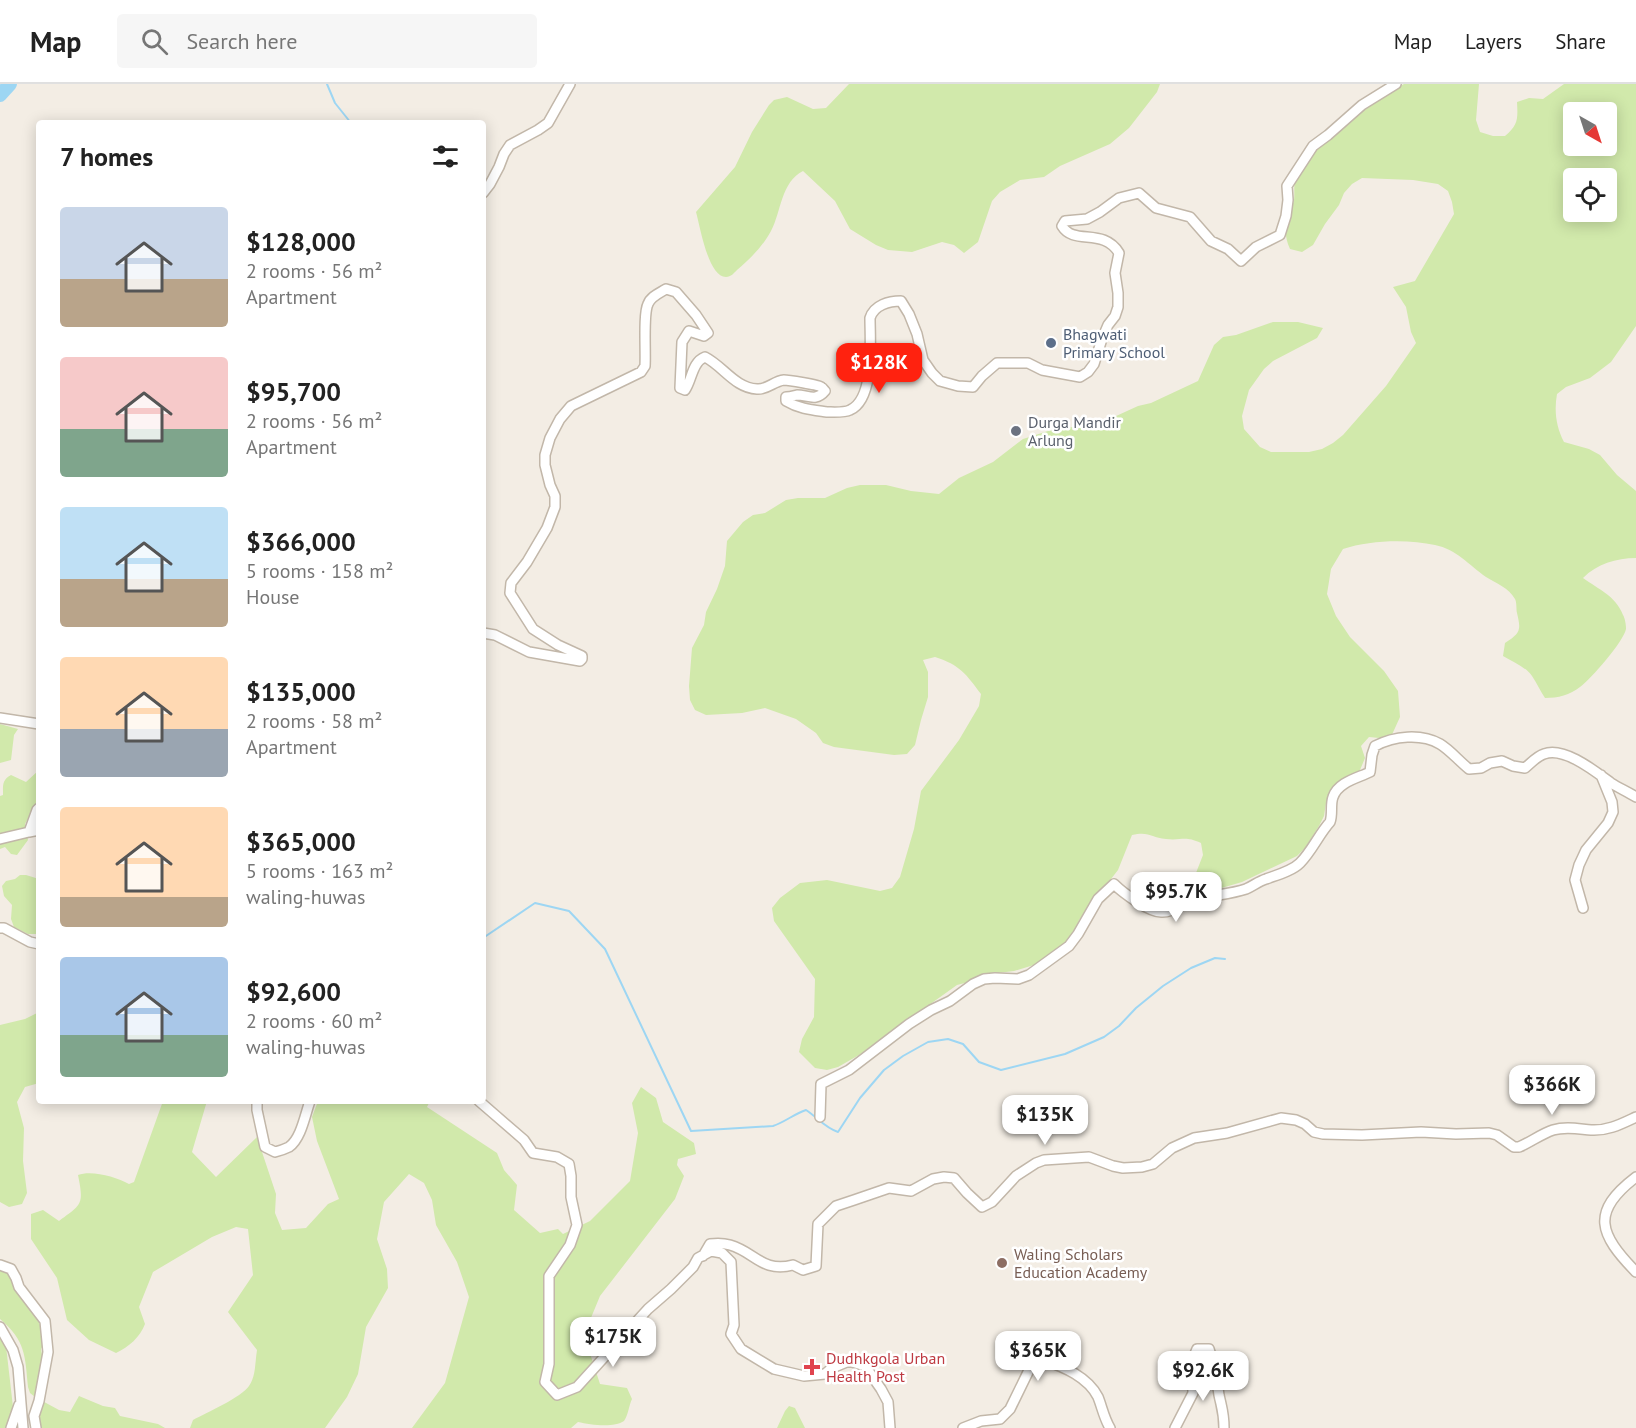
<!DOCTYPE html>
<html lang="en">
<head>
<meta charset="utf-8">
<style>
	:root { --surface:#fff; --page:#f6f6f6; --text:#222; --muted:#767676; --line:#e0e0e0; --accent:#ff220f }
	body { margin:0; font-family:"PT Sans",sans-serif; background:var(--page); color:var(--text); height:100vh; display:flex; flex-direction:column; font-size:22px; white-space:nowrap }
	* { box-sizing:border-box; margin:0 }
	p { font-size:20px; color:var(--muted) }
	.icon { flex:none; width:33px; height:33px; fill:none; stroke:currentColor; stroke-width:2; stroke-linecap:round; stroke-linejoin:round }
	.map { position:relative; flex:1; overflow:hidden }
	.sheet { position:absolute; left:36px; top:36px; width:450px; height:984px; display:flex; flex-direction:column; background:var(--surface); border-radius:6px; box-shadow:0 3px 15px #0003 }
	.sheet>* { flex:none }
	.needle { width:39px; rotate:141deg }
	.buttons { position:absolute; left:1563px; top:18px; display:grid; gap:12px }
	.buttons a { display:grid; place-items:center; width:54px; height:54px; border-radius:6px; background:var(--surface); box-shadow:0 3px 15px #0003; font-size:30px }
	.price { position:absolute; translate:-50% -51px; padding:0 14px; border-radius:12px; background:#fff; color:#222; font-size:20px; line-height:39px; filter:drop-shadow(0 2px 3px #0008) }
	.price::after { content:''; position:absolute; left:50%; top:36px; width:18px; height:14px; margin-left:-9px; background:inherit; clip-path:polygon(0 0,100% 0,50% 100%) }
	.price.on { background:var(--accent); color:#fff }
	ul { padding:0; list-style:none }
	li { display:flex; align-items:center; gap:18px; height:150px; padding:0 24px }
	li span { display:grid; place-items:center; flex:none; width:168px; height:120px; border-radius:6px; color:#555 }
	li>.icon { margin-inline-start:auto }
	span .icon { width:72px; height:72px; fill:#fffc; stroke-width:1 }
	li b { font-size:26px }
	h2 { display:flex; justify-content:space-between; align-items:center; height:72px; padding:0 24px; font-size:26px }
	header { display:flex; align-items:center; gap:36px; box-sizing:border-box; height:84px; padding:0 30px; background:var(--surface); border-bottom:2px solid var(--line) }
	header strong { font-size:28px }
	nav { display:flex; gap:33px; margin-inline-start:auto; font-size:21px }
	.search { width:420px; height:54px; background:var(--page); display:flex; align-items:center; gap:15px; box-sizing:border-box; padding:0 21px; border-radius:6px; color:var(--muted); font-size:22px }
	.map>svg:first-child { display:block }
</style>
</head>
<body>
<header>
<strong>Map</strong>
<div class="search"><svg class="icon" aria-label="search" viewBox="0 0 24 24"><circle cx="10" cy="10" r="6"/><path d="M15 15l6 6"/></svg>Search here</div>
<nav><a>Map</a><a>Layers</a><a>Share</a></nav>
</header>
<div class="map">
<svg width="1636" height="1344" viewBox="0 0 1636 1344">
	<rect width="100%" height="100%" fill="#f3ede4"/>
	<!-- green -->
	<path fill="#d1e9ab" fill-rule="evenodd" d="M849,0H1160L1157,8L1129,44L1110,60L1060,82L1044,93L1020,96L1000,108L992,117L978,158L964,169L954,161L942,158L912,168L888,166L876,161L850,145L835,117L803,87C781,98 781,128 771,147C763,162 750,175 737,186C734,189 731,193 726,193C708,193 700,142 696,128L735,83L752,48L769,21L774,16L787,13L813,25L826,24Z
		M1404,0H1479L1476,36L1480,48L1493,52H1505C1518,41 1518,35 1517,18L1529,14L1543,15L1564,0H1636V242L1611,278L1590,294L1566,303L1557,310C1554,327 1556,343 1564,358L1589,365L1600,371L1617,391L1636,407V474C1616,474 1597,480 1583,494C1598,505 1616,512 1623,531C1625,534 1626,541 1626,545C1624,557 1591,595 1580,603C1570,611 1558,614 1545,614C1540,607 1537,599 1532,592C1526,583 1513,578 1503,572L1505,559C1521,549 1521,546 1517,529C1516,525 1517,519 1515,515C1509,504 1496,499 1486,493C1469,481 1456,465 1435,461C1408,455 1370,456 1343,465L1331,485L1327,510L1336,532L1350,553L1384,587L1398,607L1400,633L1390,655L1369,653L1361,662L1365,674L1360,686L1331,708L1326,719L1324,732L1319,742L1305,764L1297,772L1242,798L1208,808L1196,806L1194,794L1203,771L1201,759C1184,751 1182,757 1166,755C1151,754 1150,747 1132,751L1118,786L1079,836L1075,850L1068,860L1037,880L1014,887L990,890L980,895L957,901L859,971L838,983L827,986L815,984L799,968L802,955L814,933L815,895L774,837L772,824L780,814L800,799L827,796L880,807L892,804L900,793L914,745L921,707L959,656L979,622L981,610C966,590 960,581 935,573L923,576L928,588V613L921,636L915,661L907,670L894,671L834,663L823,659L816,649L796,635L765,624L742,629L706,631L695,626L690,616L689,602L692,564L704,541L706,528L717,505L725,482L727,457L743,438L753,431L765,429L786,416L798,414H825L847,404L860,401H886L911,407L939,410L959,394L993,378L1023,355L1048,347L1103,338L1138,322L1151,319L1198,297L1214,261L1223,253L1236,251L1273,238H1298L1323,244L1317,254L1273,277L1264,285L1249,306L1242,332L1244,345L1260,363L1271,368H1309L1322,365L1333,359L1343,351L1386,302L1416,259L1411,248L1406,223L1393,203L1415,197L1454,130L1452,118L1448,107L1438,100L1413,96L1362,94L1352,100L1344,109L1339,121L1325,140L1313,161L1302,168L1290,165C1284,151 1285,144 1289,129C1290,125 1293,121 1294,116C1295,108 1293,101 1296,93C1306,65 1377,16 1404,0ZM1574,28H1606V62H1574ZM1574,94H1606V128H1574Z
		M0,640L18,645L14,651L11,676L0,679Z
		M39,686V717L36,719L25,740L28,756L17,771L11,770L5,763L0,765V712L3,711C3,701 2,696 11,691L26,698Z
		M20,791H26L39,795V850H28L14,843L11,835L12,821L4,812L2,802L6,797L15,795Z
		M39,928V999L25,1003L17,1018L24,1044L23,1077L27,1109L22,1120L9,1123L0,1118V941L25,935Z
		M641,1003L656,1014L663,1038L694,1059L696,1070L678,1075L677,1081L684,1092L675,1115L600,1212L588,1241L585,1254L600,1300L627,1304L632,1315C629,1321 628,1332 624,1337C614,1344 591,1341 578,1338L571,1344H412L445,1299L469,1213L457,1178L436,1141L432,1116L424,1099L409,1090L384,1118L377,1155L387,1185L388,1204L366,1243L358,1290L347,1313L325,1344H190L193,1336C206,1329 242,1313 249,1302C256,1292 255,1278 257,1266L228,1228L253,1191L248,1145L236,1143L212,1153L153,1188L139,1223L145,1240C140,1253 129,1263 116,1269L89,1256L67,1236L57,1194L31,1155V1130L43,1126L59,1137C82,1120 84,1121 78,1091C92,1086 116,1093 129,1100L134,1098L163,1017H207L192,1068L216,1093L257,1053L276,1110L275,1129L282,1146L306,1144L328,1120L339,1115L317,1057L312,1033L318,1017H430L427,1023L497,1069L504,1086L517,1101L514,1126L540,1149L558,1145L563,1150L590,1137L630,1097L638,1049L632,1019Z
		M0,1184L10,1189L39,1237L44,1260L41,1265L43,1277L35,1313L59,1326L70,1328L79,1312L103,1322L115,1324L120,1332L158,1340L165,1344H41L37,1338L35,1313L30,1309L28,1303C25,1272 26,1257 0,1235Z
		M0,1255L6,1262L13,1323L19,1344H0Z
		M789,1322L795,1324L805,1344H777L785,1327Z"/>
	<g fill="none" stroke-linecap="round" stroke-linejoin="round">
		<!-- stream -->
		<path stroke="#9dd6f3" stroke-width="2" d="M327,0L335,19L351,39
			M483,854L535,819L569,827L605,865L691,1047L773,1042C785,1038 794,1030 806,1026C817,1033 825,1044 838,1048L860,1014L884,986L903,972L928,958L948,955L963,960L979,978L1001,986L1065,970L1104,953L1119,942L1136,924L1163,902L1191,884L1215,874L1225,875"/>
		<!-- river -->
		<path stroke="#9dd6f3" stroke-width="14" d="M0,11L10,0"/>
		<!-- minor casing -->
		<g stroke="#c2b7a9" stroke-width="12">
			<path id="minor" d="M483,109L490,100L499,83L504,70L510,61L538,46L548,39L570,0
				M483,549L495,551L529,568L580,577L582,575V572L558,561L533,545L510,509L511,499L527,478L547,444L555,423V412L550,401L545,381V371L550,354L560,335L571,322L641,288L645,282C646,268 643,230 648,220C651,212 660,209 666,205L676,208L696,231L708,249L704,252L689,247L682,258L680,304L685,306C692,296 692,278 705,273C723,282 735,304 757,305C767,306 774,297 784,296C788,296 819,301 821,303C823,304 824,306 825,307C816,318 808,311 797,311C793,312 790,313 786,313V317C799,325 813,326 827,328C833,328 844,329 850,326C875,315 870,257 870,234C874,221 889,217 901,217L909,230L917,250L923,276L932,289L940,297L958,302L973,303L982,292L997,279H1028L1042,286L1080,293L1088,288L1094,280L1102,255L1108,241L1115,232L1118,223V209L1115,189L1119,169C1103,143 1074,162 1062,142L1065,137L1087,135L1100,128L1119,114L1139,109L1156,124L1190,133L1211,157L1228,165L1241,177L1256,163L1280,151L1286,132L1288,116L1287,102L1313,62L1328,51L1362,21L1396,0
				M0,634L39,640
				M39,724L37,726L29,748L39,746
				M0,755L29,748
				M1583,824L1575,796L1579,781L1586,766L1608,739L1613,728L1612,718L1601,691
				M0,844H4L30,858L39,860
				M257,1017V1026L265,1063L275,1068C279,1067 285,1065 289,1063C301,1055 305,1031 310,1017
				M479,1017L524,1056L533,1069L557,1073L569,1080L571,1092V1113L577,1141L570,1161L549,1192V1280L545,1298L557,1311L577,1303L648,1225L671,1205L693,1183L698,1174L711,1167L722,1169L731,1178L734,1241L731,1250L741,1265L774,1285L804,1292L825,1290L832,1284L849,1277L865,1282L881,1305L888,1318L890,1344
				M820,1033L821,1000L849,986L909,940L931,926L950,917L973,900L984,895L995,894L1018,895L1029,891L1069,862L1078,850L1098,815L1114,800C1123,809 1149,828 1161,828C1172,829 1181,820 1191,817C1209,811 1228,811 1246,805C1253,802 1259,797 1266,795C1277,791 1292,787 1300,779C1312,767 1319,750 1330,738C1333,730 1330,721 1333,713C1338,698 1358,694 1370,688L1372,671L1375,662C1394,652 1421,649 1440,660C1450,666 1459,677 1469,685L1481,684L1490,679L1502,677L1513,682L1525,684C1531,679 1537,672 1544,670C1564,662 1596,688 1611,699C1619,704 1628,708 1636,713
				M1636,1093C1590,1128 1599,1150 1636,1188
				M703,1172L710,1160C717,1159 723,1159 730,1161C755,1168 762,1189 793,1181L803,1186L816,1182L818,1140L836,1122L854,1116L889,1104L911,1107L933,1095L944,1093L954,1094L967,1109L982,1123L992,1118L1016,1092L1036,1079L1044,1076L1089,1073L1113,1082L1123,1084L1142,1083L1153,1080L1172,1064L1194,1054L1227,1049L1281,1034L1296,1036L1305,1040L1314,1048L1323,1050L1362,1051L1421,1048L1456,1050L1489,1049L1497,1051L1514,1063H1519C1531,1058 1541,1050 1553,1046C1566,1042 1579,1045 1591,1046C1608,1047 1621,1040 1636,1033
				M0,1181L11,1185L16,1194L19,1203L45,1237L48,1268L39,1317L34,1332L36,1344
				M0,1243L13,1266L18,1283L23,1344
				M11,1344L19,1321
				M963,1344L981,1337L1000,1335L1010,1325L1030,1284L1044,1276C1064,1283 1088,1293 1098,1313C1102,1323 1104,1334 1110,1344
				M1175,1344L1193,1309L1192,1277L1197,1265H1209C1214,1280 1217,1295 1219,1311C1222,1325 1224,1329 1224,1344"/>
		</g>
		<!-- minor -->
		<use href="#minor" stroke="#fff" stroke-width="9"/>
	</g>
	<!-- markers -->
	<circle fill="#5c6f8a" stroke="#fff" stroke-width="2" cx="1051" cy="259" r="6"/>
	<circle fill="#6b7280" stroke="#fff" stroke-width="2" cx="1016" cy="347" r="6"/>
	<circle fill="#8d6e63" stroke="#fff" stroke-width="2" cx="1002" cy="1179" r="6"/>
	<path fill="#e0444e" stroke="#fff" stroke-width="2" d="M809 1274h6v6h6v6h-6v6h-6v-6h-6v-6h6z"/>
	<g text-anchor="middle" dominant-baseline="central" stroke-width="5" stroke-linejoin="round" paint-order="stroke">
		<!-- service labels -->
		<g font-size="16" fill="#4e5e75" stroke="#fff" text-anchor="start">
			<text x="1063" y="250">Bhagwati<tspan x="1063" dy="18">Primary School</tspan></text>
		</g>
		<!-- worship labels -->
		<g font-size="16" fill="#5b616d" stroke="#fff" text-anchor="start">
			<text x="1028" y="338">Durga Mandir<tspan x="1028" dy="18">Arlung</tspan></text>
		</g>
		<!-- education labels -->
		<g font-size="16" fill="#785e54" stroke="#fff" text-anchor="start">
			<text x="1014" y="1170">Waling Scholars<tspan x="1014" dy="18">Education Academy</tspan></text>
		</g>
		<!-- health labels -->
		<g font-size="16" fill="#be3a42" stroke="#fff" text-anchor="start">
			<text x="826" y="1274">Dudhkgola Urban<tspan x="826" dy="18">Health Post</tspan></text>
		</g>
	</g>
</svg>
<div class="buttons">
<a><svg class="needle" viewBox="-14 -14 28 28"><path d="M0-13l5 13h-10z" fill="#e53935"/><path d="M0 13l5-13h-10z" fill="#767676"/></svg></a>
<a><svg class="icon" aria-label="locate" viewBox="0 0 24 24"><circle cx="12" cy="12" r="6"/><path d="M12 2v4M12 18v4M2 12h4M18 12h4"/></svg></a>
</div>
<b class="price on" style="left:879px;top:310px">$128K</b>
<b class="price" style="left:1176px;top:839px">$95.7K</b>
<b class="price" style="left:1552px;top:1032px">$366K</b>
<b class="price" style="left:1045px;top:1062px">$135K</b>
<b class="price" style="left:613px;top:1284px">$175K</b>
<b class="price" style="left:1038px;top:1298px">$365K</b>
<b class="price" style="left:1203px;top:1318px">$92.6K</b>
<section class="sheet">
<h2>7 homes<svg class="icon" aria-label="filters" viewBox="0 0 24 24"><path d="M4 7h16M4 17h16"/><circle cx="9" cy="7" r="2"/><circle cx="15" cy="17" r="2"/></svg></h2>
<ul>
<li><span style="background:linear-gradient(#c9d6e8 60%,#b9a48a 0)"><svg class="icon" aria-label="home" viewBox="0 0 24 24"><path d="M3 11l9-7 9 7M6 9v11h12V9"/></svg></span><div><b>$128,000</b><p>2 rooms · 56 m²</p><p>Apartment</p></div></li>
<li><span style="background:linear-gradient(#f6c9c9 60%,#7fa58c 0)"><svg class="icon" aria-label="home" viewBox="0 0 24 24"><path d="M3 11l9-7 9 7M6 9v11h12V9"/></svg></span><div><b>$95,700</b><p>2 rooms · 56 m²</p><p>Apartment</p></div></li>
<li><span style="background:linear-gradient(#bfe0f5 60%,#b9a48a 0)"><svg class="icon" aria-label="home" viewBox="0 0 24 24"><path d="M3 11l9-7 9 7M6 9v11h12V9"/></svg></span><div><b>$366,000</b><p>5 rooms · 158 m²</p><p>House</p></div></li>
<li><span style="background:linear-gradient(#ffd9b3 60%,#9aa5b1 0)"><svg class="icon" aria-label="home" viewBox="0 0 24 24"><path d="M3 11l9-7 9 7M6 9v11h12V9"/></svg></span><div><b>$135,000</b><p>2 rooms · 58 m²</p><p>Apartment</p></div></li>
<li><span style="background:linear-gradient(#ffd9b3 75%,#b9a48a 0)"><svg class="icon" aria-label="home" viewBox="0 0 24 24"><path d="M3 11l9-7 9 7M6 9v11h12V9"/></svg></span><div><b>$365,000</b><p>5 rooms · 163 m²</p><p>waling-huwas</p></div></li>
<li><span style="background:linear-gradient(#a9c7e8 65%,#7fa58c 0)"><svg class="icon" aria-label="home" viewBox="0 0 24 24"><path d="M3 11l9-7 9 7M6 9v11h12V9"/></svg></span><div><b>$92,600</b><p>2 rooms · 60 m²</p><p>waling-huwas</p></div></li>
</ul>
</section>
</div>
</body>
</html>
